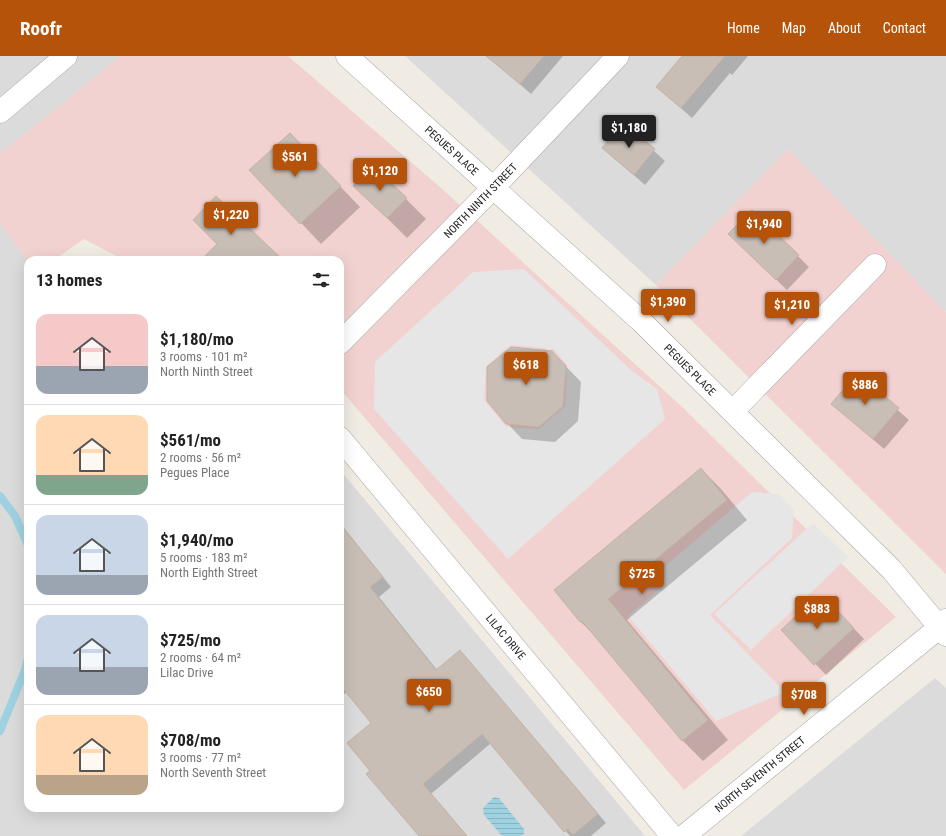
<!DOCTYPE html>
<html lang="en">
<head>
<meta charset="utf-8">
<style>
	:root { --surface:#fff; --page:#f2f2f2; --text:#222; --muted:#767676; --line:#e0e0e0; --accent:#b45309 }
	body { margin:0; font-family:"Roboto Condensed",sans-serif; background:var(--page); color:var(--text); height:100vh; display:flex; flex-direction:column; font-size:15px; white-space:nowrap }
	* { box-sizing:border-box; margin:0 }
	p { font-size:13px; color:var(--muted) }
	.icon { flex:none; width:22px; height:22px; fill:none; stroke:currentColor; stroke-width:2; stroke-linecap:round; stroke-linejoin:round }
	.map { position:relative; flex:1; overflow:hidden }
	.details { position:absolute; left:24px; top:200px; width:320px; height:556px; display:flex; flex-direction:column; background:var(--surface); border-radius:12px; box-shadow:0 4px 16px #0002 }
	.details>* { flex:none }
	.price { position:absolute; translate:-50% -34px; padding:0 9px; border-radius:4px; background:var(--accent); color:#fff; font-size:13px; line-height:26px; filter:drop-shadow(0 1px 2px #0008) }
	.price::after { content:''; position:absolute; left:50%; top:24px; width:12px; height:9px; margin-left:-6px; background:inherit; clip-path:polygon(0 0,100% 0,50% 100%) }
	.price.current { background:#222; color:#fff }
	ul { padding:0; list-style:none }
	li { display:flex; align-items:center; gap:12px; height:100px; padding:0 12px }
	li+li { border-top:1px solid var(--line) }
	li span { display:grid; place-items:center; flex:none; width:112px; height:80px; border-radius:12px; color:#555 }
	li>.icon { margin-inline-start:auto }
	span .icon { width:48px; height:48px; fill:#fffc; stroke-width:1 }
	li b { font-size:17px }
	h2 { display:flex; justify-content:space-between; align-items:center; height:48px; padding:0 12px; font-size:17px }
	header { display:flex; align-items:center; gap:24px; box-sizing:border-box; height:56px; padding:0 20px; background:var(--accent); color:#fff }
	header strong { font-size:19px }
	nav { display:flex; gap:22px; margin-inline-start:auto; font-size:14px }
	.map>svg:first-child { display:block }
</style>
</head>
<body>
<header>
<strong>Roofr</strong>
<nav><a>Home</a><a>Map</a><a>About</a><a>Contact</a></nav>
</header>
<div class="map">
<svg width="946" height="780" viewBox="0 0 946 780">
	<defs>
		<pattern id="water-rules" width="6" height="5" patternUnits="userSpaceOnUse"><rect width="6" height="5" fill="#9fd2e1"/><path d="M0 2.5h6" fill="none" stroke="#88b4c1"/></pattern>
	</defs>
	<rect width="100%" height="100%" fill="#f0ece3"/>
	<!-- residential -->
	<path fill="#dcdbdb" d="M0,0H121L0,98Z
		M405,0H946V256L788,93L656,229Z
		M0,167L28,206V752H340V414L645,780H0Z
		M935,622L946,632V780H741Z"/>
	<!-- commercial -->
	<path fill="#f2d2d0" d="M121,0H288L440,131L679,348L896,561L684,734L340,333V204H124L84,183L54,204H28V206L0,167V98Z
		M788,93L946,256V518L656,229Z"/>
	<!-- parking -->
	<path fill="#e6e6e6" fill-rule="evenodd" d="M524,213L632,315L657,333L665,363L508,503L374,353L375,306L473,216ZM511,289L545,292L548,295L553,292L568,310L564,313L567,318L565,350L539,373L506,371L484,344L486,310Z
		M752,436L778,438L794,454L792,482L710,559L785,636L716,665L628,560L663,530L644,528Z
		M813,467L848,501L751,594L714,558Z"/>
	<!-- water -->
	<path fill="url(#water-rules)" d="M494,741L499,742L524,773V778L521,780H502L484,759L483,752Z"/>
	<!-- shadow -->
	<path fill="#0003" d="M503,0H563L531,38L497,8Z
		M689,0H748L732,19L730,17L692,62L657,31Z
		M624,68L665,105L645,129L603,92Z
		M309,98L360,151L321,188L251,114Z
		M406,143L426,163L407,182L374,149Z
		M752,155L809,211L787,234L740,189Z
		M552,296L581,326L578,365L555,386L522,383L507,367Z
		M857,318L909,364L884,393L832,348Z
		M701,413L721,433L747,464L627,564L728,684L703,705L683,685L601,586L581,566L555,534Z
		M340,467L391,531L379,541L437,614L469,605L606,767L591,780H570L491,687L431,738L467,780H420L372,715V667L347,636L340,641Z
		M828,554L843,561L864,583L826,619L783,574Z"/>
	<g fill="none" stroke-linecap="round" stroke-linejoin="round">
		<!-- stream -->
		<path stroke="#9fd2e1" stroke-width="8" d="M0,440L15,460L28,489
			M0,675L25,614L28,602"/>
	</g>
	<!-- building -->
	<path fill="#c8beb6" stroke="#c3b2a4" d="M486,0H544L520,28Z
		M682,0H725L681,52L656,31Z
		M623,67L655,93L634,119L602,92Z
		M290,77L341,130L300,168L249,114Z
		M372,109L407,142L387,162L353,130Z
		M216,140L266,188L283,204H201L217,188L193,164Z
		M752,154L799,199L776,224L728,178Z
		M511,291L552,295L566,310L563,350L539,371L506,368L487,345V311Z
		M857,317L899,352L873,383L831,348Z
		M701,412L727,444L608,543L708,664L682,685L582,565L580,566L554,534Z
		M340,468L383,521L370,531L436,614L460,594L598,758L573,779L568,773L564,776L482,678L423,728L467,780H419L366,718L370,715L347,687L371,667L340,629Z
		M816,541L828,553L832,549L854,572L814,609L781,574Z"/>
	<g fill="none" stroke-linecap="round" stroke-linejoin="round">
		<!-- street casing -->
		<g stroke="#a5a5a5" stroke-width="23">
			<g id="street">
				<path id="s1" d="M347,0L642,266L891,513L946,579"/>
				<path d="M0,56L66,0"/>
				<path id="s2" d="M340,287L494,131L618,0"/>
				<path d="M733,355L875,209"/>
				<path id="s3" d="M340,382L672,780"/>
				<path id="s4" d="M684,780L940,571L946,564"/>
			</g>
		</g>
		<!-- street -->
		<use href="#street" stroke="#fff" stroke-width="22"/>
	</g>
	<g text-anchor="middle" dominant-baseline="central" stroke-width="3" stroke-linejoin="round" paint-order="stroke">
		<!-- street labels -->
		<g font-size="11" fill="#1e1e1e" stroke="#fff">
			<text stroke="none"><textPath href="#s1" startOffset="141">PEGUES PLACE</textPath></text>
			<text stroke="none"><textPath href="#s2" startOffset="200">NORTH NINTH STREET</textPath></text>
			<text stroke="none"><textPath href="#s1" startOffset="465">PEGUES PLACE</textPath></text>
			<text stroke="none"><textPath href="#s3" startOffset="259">LILAC DRIVE</textPath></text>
			<text stroke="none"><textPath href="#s4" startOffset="98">NORTH SEVENTH STREET</textPath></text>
		</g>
	</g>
</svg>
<b class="price current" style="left:629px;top:93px">$1,180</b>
<b class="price" style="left:295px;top:122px">$561</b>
<b class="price" style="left:380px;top:136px">$1,120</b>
<b class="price" style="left:231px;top:180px">$1,220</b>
<b class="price" style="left:764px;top:189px">$1,940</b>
<b class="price" style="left:668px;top:267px">$1,390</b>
<b class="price" style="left:792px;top:270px">$1,210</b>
<b class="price" style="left:526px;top:330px">$618</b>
<b class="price" style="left:865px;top:350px">$886</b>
<b class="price" style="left:642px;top:539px">$725</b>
<b class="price" style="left:817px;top:574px">$883</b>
<b class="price" style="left:429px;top:657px">$650</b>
<b class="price" style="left:804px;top:660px">$708</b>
<section class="details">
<h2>13 homes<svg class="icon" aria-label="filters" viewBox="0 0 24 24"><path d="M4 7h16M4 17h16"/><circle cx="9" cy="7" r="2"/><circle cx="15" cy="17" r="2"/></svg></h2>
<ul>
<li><span style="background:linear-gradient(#f6c9c9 65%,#9aa5b1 0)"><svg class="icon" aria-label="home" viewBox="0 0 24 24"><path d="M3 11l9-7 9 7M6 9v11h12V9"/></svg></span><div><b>$1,180/mo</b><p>3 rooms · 101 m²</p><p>North Ninth Street</p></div></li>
<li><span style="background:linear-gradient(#ffd9b3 75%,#7fa58c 0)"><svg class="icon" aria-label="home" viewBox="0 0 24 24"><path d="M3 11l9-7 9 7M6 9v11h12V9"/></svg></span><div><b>$561/mo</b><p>2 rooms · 56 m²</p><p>Pegues Place</p></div></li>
<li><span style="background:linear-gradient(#c9d6e8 75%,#9aa5b1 0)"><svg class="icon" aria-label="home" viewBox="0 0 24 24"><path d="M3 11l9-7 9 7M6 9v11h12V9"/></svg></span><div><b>$1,940/mo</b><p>5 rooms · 183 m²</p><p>North Eighth Street</p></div></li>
<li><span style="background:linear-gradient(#c9d6e8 65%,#9aa5b1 0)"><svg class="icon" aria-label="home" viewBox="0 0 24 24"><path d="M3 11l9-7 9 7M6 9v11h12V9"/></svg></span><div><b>$725/mo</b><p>2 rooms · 64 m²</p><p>Lilac Drive</p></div></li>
<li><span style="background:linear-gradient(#ffd9b3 75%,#b9a48a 0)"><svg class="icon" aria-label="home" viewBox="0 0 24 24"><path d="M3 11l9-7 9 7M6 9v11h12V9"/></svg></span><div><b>$708/mo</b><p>3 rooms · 77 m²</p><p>North Seventh Street</p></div></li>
</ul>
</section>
</div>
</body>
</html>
